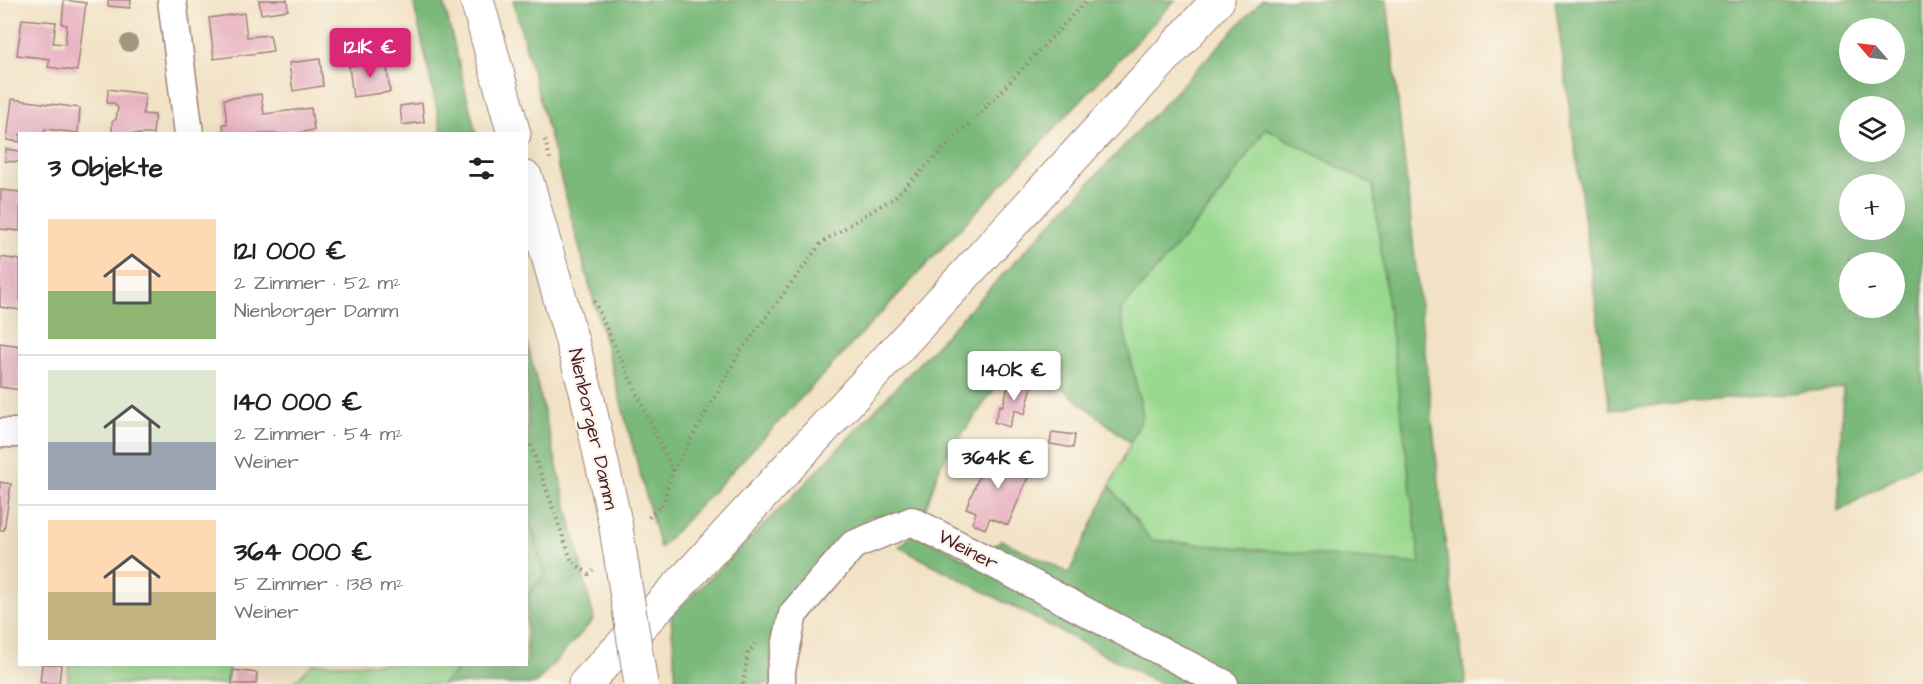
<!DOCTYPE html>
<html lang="de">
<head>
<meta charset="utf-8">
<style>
	:root { --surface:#fff; --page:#f6f6f6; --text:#222; --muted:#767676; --line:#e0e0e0; --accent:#db2777 }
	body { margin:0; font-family:"Architects Daughter",sans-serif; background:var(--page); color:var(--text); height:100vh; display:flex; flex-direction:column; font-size:22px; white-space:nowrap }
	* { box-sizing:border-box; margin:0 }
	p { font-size:20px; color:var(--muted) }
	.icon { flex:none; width:33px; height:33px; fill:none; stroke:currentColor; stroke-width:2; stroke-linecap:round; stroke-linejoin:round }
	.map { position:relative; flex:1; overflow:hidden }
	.drawer { position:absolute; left:18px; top:132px; width:510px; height:534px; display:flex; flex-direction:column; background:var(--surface); border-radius:0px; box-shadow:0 6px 24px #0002 }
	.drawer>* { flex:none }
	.needle { width:39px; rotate:298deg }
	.fabs { position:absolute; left:1839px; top:18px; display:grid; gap:12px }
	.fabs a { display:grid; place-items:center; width:66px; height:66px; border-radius:50%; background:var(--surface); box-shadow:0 6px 24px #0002; font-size:30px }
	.price { position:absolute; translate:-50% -51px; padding:0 14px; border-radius:6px; background:#fff; color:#222; font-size:20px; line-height:39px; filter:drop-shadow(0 2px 3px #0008) }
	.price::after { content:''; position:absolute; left:50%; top:36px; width:18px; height:14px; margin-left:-9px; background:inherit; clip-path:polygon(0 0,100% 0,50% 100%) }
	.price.active { background:var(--accent); color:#fff }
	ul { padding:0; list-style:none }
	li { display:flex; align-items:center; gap:18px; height:150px; padding:0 30px }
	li+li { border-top:2px solid var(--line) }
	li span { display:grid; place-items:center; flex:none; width:168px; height:120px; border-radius:0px; color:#555 }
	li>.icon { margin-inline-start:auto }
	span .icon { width:72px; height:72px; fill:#fffc; stroke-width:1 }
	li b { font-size:26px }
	h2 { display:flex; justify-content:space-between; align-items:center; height:72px; padding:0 30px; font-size:26px }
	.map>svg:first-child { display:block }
</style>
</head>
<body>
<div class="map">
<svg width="1923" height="684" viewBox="0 0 1923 684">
	<rect width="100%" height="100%" fill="#fbf7ec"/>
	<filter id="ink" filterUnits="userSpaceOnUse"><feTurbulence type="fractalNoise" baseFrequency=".0167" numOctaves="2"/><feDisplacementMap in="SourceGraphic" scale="12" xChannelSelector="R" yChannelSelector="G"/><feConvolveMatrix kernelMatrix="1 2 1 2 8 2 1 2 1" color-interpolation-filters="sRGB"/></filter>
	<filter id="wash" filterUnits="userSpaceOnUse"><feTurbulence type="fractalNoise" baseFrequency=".008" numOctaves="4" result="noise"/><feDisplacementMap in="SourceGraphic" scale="24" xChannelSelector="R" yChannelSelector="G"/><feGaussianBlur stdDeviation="1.35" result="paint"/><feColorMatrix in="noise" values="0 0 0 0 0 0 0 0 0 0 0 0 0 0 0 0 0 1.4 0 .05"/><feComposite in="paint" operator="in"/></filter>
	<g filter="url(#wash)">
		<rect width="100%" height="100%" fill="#f2e2c5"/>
		<!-- green -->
		<path fill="#99d98f" stroke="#727c5d" stroke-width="1.5" d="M1266,128L1373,185L1421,565L1151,540L1110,486L1143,416L1120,311L1214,203Z
			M526,510L544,576L527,595H526Z
			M313,664H462V665L443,684H292Z
			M69,665V664L229,665L226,684H68Z"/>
		<!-- forest -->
		<path fill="#7ab97a" stroke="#626c52" stroke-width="1.5" fill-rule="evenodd" d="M413,0H443L476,133H442Z
			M513,0H1175L660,548Z
			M1262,0H1387L1448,566L1466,684H1161L899,547L916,532L974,564L1001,540L1069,573L1110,486L1151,540L1420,564L1373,185L1266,128L1214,203L1120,311L1143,416L1130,442L1019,354L941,464L924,513L868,517L800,581L771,635V684H676L671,616L805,484Z
			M1555,0H1923V461L1838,512L1843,388L1610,410ZM1894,28V74H1850V28ZM1894,106V152H1850V106ZM1850,184H1894V230H1850ZM1894,262V308H1850V262Z
			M527,342L594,619L535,684H443L462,665L526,664L527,595L544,576L527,510Z"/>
		<g id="blocks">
			<!-- building -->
			<path fill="#e7aec0" d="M64,0L86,3L77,71L48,67L50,59L17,55L22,19L56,22L53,43L65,44L67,25L62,24Z
				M108,0H131L130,8L108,6Z
				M259,0H287L288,10L261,14Z
				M244,13L247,37L270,35L273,51L214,59L209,18Z
				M320,59L323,86L293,91L289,63Z
				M386,60L390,92L353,97L349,66Z
				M108,89L145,94L143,114L155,115L153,134H112V122L116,119L118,108L114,103H107Z
				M261,94L264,114L311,108L314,130L294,134H224L223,124H227L224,99Z
				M12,99L80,108L78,133L45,129L44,134H20V142L7,140Z
				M422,103L424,122L402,125L400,106Z
				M6,149L20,151V162L5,161Z
				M1,190L20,192V231L0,229Z
				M0,257L20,260V310L0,307Z
				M0,343L20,346V390L0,387Z
				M1010,378L1032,386L1025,414L1015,410L1009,427L994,422L1000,405L1003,406Z
				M1052,432L1075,435L1073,448L1050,444Z
				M963,447L974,452L964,472L954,467Z
				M990,451L1032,468L1008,525L990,518L985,529L972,523L976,512L966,508Z
				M0,482L11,484L4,530H0Z
				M42,664H61L59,684L40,682Z
				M233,670L257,673L256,684H232Z"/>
		</g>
	</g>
	<g filter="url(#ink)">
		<use href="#blocks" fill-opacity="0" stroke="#9e8078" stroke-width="1.5"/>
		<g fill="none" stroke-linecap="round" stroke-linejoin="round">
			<!-- street casing -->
			<g stroke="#9e8078" stroke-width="31">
				<path id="street" d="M172,0L189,134
					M0,433H20
					M781,684V670L793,614L853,545L912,521L1224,684"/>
			</g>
			<!-- secondary casing -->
			<g stroke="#9e8078" stroke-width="35">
				<path id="secondary" d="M477,0L514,134
					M526,178L586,391L615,522"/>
			</g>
			<!-- highway casing -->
			<g stroke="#9e8078" stroke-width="35">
				<path id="highway" d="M585,684L699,564L1218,0"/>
			</g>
			<!-- path -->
			<path stroke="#9e8078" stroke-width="4" stroke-dasharray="1.5 4.5" stroke-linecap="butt" d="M545,140L550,159
				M594,301L673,471L662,505L646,520
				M526,443H530L572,562L589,574L593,570
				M673,471L740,352L822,242L895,197L990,103L1087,0
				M743,684L748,653L756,643"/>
			<!-- street -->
			<use href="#street" stroke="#fff" stroke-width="28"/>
			<!-- secondary -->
			<use href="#secondary" stroke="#fff" stroke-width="33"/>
			<!-- highway -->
			<use href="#highway" stroke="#fff" stroke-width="33"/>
			<!-- secondary-bridge casing -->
			<g stroke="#9e8078" stroke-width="35" stroke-linecap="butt">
				<path id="secondary-bridge" d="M615,522L641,684"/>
			</g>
			<!-- secondary-bridge -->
			<use href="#secondary-bridge" stroke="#fff" stroke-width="33"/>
		</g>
		<!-- trees -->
		<circle fill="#a39681" cx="129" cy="43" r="9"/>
	</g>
	<g text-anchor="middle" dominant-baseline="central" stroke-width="5" stroke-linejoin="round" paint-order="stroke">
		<!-- street labels -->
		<g font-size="20" fill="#4a1f2b" stroke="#fbf7ec">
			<text transform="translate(593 429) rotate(77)">Nienborger Damm</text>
			<text transform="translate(968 550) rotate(28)">Weiner</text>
		</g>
	</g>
</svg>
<div class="fabs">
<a><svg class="needle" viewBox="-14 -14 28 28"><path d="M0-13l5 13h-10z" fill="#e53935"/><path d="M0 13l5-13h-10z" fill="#767676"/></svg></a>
<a><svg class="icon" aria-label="layers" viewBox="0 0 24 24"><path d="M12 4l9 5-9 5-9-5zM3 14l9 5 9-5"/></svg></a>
<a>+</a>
<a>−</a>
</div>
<b class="price active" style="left:370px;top:79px">121K €</b>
<b class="price" style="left:1014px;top:402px">140K €</b>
<b class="price" style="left:998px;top:490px">364K €</b>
<section class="drawer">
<h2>3 Objekte<svg class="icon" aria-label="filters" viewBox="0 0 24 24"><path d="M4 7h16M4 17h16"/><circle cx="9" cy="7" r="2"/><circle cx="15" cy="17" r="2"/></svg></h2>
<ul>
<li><span style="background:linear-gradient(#ffd9b3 60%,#8fb573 0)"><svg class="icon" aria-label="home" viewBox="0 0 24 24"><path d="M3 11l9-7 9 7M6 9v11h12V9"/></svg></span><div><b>121 000 €</b><p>2 Zimmer · 52 m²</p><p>Nienborger Damm</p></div></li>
<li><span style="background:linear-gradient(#dfe7d0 60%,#9aa5b1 0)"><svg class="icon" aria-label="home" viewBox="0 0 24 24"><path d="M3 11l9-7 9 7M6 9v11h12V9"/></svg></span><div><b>140 000 €</b><p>2 Zimmer · 54 m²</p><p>Weiner</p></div></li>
<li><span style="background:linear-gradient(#ffd9b3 60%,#c2b280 0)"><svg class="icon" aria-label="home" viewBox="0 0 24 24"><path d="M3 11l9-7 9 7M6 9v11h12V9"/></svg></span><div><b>364 000 €</b><p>5 Zimmer · 138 m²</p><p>Weiner</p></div></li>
</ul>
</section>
</div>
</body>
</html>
